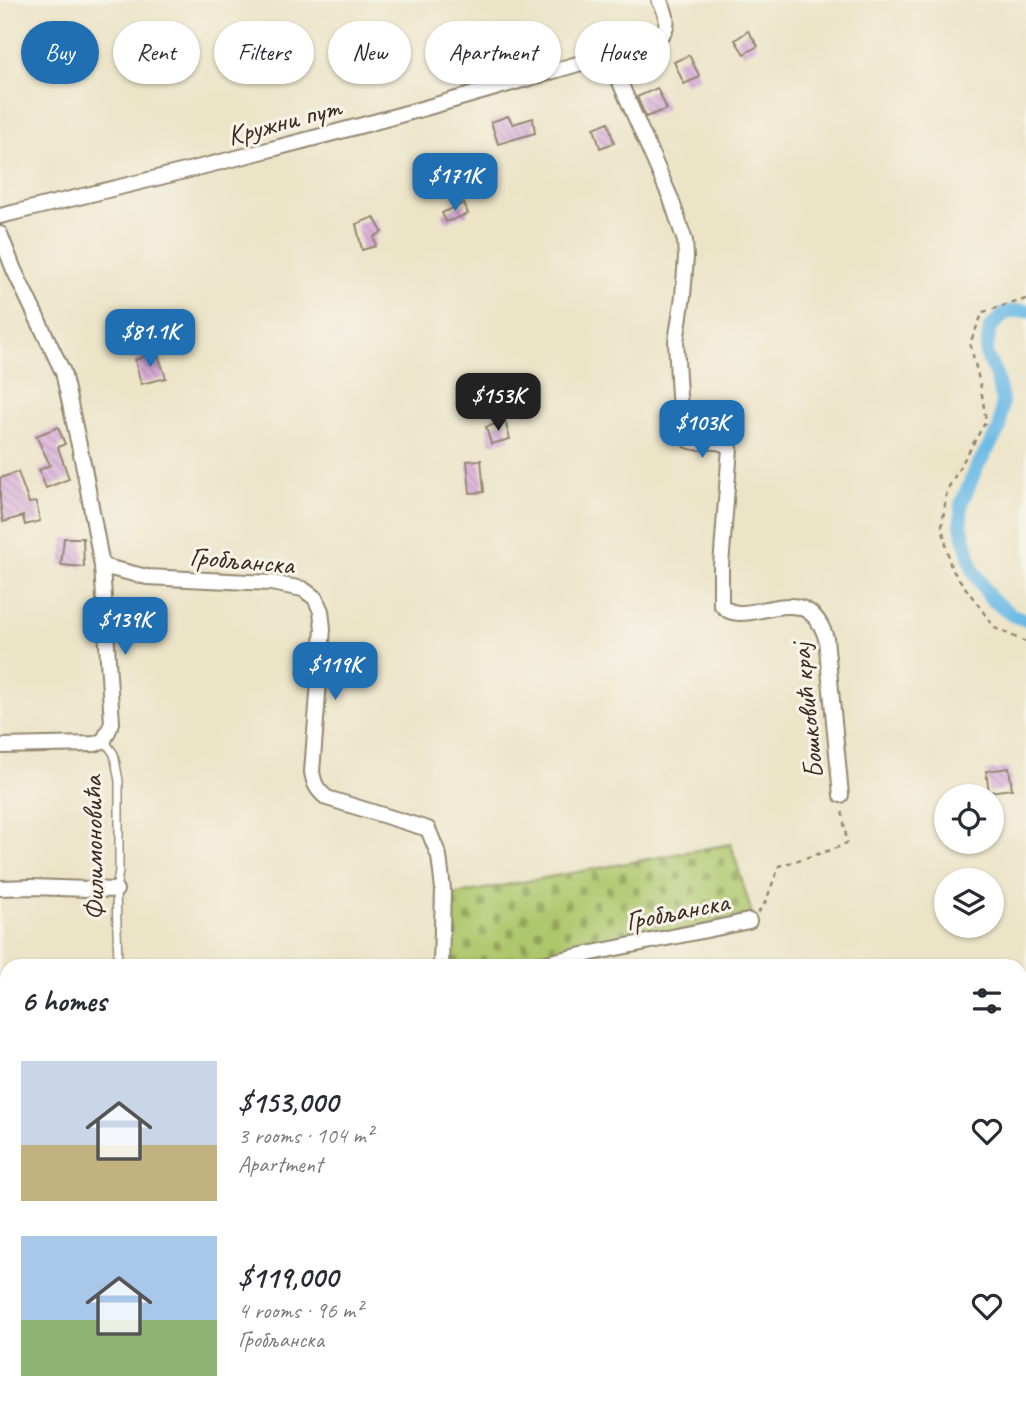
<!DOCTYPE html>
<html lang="en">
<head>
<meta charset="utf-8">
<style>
	:root { --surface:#fff; --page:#f7f7f7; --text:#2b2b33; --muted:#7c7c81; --accent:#1f6fb2 }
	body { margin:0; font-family:Caveat,sans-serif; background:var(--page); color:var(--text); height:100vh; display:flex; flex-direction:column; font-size:26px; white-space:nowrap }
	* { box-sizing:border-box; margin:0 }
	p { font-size:23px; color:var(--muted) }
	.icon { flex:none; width:38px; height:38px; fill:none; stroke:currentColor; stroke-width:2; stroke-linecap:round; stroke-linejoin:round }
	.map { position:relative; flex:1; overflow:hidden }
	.sheet { position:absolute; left:0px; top:959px; width:1027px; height:450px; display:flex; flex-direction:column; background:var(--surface); border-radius:21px 21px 0 0; box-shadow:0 2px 5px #0004 }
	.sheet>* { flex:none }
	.top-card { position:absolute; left:21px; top:21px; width:985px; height:63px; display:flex; gap:14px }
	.tools { position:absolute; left:934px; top:784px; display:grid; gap:14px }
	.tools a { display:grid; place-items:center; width:70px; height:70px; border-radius:50%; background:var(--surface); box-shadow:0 2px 5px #0004; font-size:35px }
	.price { position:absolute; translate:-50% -60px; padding:0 16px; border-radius:14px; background:var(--accent); color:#fff; font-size:23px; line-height:46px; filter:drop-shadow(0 2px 4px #0008) }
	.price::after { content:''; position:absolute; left:50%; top:42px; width:21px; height:16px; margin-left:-10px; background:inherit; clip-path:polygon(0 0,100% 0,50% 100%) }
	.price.current { background:#222; color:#fff }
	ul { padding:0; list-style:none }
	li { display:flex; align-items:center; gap:21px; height:175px; padding:0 21px }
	li span { display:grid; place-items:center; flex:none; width:196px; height:140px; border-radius:0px; color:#555 }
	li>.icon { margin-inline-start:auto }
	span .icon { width:84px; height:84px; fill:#fffc; stroke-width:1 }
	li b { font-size:30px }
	h2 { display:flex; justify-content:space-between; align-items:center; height:84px; padding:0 21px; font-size:30px }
	.pill { padding:0 24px; border-radius:32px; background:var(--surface); box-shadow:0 2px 5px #0004; font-size:24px; line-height:63px }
	.pill.current { background:var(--accent); color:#fff }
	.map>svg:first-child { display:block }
</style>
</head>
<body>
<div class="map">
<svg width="1026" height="1408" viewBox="0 0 1026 1408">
	<defs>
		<pattern id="cemetery-stones" width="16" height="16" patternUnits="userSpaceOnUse" patternTransform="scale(1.75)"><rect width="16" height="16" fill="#aec76c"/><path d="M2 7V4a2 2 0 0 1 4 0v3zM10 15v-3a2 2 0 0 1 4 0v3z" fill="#8fa258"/></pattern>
		<pattern id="building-back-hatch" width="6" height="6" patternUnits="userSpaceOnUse" patternTransform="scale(1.75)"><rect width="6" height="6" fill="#d9add9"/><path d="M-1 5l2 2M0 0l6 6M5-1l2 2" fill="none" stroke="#b18daf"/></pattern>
	</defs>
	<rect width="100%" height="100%" fill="#f7f3e8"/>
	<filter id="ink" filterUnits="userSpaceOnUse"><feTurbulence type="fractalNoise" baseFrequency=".0143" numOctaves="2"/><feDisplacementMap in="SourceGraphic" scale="14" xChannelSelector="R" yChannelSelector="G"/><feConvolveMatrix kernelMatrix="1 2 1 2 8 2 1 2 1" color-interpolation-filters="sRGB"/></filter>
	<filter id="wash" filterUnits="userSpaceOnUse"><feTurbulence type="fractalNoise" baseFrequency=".00686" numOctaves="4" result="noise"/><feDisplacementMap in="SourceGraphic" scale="28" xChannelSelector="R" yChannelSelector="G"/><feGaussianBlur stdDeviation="1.57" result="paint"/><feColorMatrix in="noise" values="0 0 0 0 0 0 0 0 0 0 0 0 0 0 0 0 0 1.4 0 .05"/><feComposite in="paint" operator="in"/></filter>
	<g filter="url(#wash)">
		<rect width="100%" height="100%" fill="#ece4c7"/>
		<!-- cemetery -->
		<path fill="url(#cemetery-stones)" stroke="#747845" stroke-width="2" d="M731,844L752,914C654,937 553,966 451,966V895Z"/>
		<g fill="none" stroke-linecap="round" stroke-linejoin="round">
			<!-- canal -->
			<path stroke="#6bbae5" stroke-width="14" d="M1026,311H1016L1005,313L990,328L986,354L996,375L1002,400L1000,428L978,465L961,504V525L973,570L990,598L1012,615L1026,620
				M1020,1310L1026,1298
				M371,1402L374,1408
				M77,1408L90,1402
				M960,1408L964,1402"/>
		</g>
		<g id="blocks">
			<!-- building -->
			<path fill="url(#building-back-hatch)" d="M748,31L758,46L744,54L735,40Z
				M689,55L700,77L684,84L674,62Z
				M657,88L667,109L646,117L637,97Z
				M508,116L513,124L533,118L535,133L498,144L491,122Z
				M608,122L614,143L600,148L594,128Z
				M464,203L468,214L446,222L442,213Z
				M374,217L382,232L374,237L376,246L362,250L356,224Z
				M157,352L166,378L141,384L135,360Z
				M505,421L510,439L491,444L486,427Z
				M58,427L65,444L58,447L69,479L46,488L39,470L50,465L36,436Z
				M481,460L484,492L470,493L467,461Z
				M18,472L29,503L36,502L40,521L25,525L23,516L3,522L0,501V478Z
				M64,538H83L84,567L61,565Z
				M1009,768L1012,789L989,792L986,771Z"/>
		</g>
	</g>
	<g filter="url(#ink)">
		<use href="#blocks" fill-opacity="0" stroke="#948772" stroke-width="2"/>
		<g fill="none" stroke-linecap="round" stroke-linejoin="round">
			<!-- service casing -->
			<g stroke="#948772" stroke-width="10">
				<path id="service" d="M104,740L114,754L119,781V871L116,890L118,966"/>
			</g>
			<!-- minor casing -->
			<g stroke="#948772" stroke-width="18">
				<path id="minor" d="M608,55L671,199L685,241L686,257L683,296L676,342L681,431C691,453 715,433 730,448L721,566V604C743,635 805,571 826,638L841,795
					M0,216C171,175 343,133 512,83C549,72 587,62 623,50C634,46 649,44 658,37C672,28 666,11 659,0
					M0,234L14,270L63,372L84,468L102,566L112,723L104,740L95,744L0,746
					M102,566L147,577L271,583L303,589L315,598L321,611L323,629L312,772C314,784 317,790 327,798L428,829L439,856L443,889L441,966
					M0,888L31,887L116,890
					M533,966C605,949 677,937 749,921
					M0,1035H7
					M0,1118H7
					M1020,1231L1026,1213
					M983,1408L985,1402"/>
			</g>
			<!-- path -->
			<path stroke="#948772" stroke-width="2.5" stroke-dasharray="5 5" stroke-linecap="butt" d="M1026,299L983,312L970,343L981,388L986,421L947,490L942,526L951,568L995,628L1026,642
				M758,913L766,901L779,866L834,849L847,843L842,809
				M0,1374L7,1364
				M915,1408L914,1403L918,1402"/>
			<!-- service -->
			<use href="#service" stroke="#fff" stroke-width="7"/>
			<!-- minor -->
			<use href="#minor" stroke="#fff" stroke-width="14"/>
		</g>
	</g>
	<g text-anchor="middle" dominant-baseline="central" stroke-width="6" stroke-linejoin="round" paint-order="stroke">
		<!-- street labels -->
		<g font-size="28" fill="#3b2a1e" stroke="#f7f3e8">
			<text transform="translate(284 121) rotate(-15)">Кружни пут</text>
			<text transform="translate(242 560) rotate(5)">Гробљанска</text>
			<text transform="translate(807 711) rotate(-96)">Бошковић крај</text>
			<text transform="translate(93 848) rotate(-91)">Филимоновића</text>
			<text transform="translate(677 911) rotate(-11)">Гробљанска</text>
		</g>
	</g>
</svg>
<div class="tools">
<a><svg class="icon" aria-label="locate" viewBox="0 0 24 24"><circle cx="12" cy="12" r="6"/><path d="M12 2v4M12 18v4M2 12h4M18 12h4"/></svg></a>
<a><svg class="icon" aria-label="layers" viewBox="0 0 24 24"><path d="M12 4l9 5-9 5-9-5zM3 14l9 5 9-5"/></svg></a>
</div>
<b class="price" style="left:455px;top:213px">$171K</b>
<b class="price" style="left:150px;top:369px">$81.1K</b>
<b class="price current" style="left:498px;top:433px">$153K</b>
<b class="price" style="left:702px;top:460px">$103K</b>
<b class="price" style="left:125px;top:657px">$139K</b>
<b class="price" style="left:335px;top:702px">$119K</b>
<div class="top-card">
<a class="pill current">Buy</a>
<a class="pill">Rent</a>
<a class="pill">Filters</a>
<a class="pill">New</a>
<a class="pill">Apartment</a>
<a class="pill">House</a>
</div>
<section class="sheet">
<h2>6 homes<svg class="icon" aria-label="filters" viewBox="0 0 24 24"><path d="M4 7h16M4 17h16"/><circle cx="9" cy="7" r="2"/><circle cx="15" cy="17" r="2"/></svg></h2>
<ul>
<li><span style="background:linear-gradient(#c9d6e8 60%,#c2b280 0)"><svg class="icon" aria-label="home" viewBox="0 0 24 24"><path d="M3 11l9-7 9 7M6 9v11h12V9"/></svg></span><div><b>$153,000</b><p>3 rooms · 104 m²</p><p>Apartment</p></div><svg class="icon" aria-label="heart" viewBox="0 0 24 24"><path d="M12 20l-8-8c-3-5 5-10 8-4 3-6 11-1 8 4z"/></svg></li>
<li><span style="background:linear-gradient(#a9c7e8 60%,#8fb573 0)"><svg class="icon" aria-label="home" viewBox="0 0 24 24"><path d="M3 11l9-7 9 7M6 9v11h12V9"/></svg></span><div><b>$119,000</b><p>4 rooms · 96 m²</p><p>Гробљанска</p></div><svg class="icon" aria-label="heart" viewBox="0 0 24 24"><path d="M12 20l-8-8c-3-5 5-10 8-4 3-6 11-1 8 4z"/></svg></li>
</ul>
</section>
</div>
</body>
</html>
